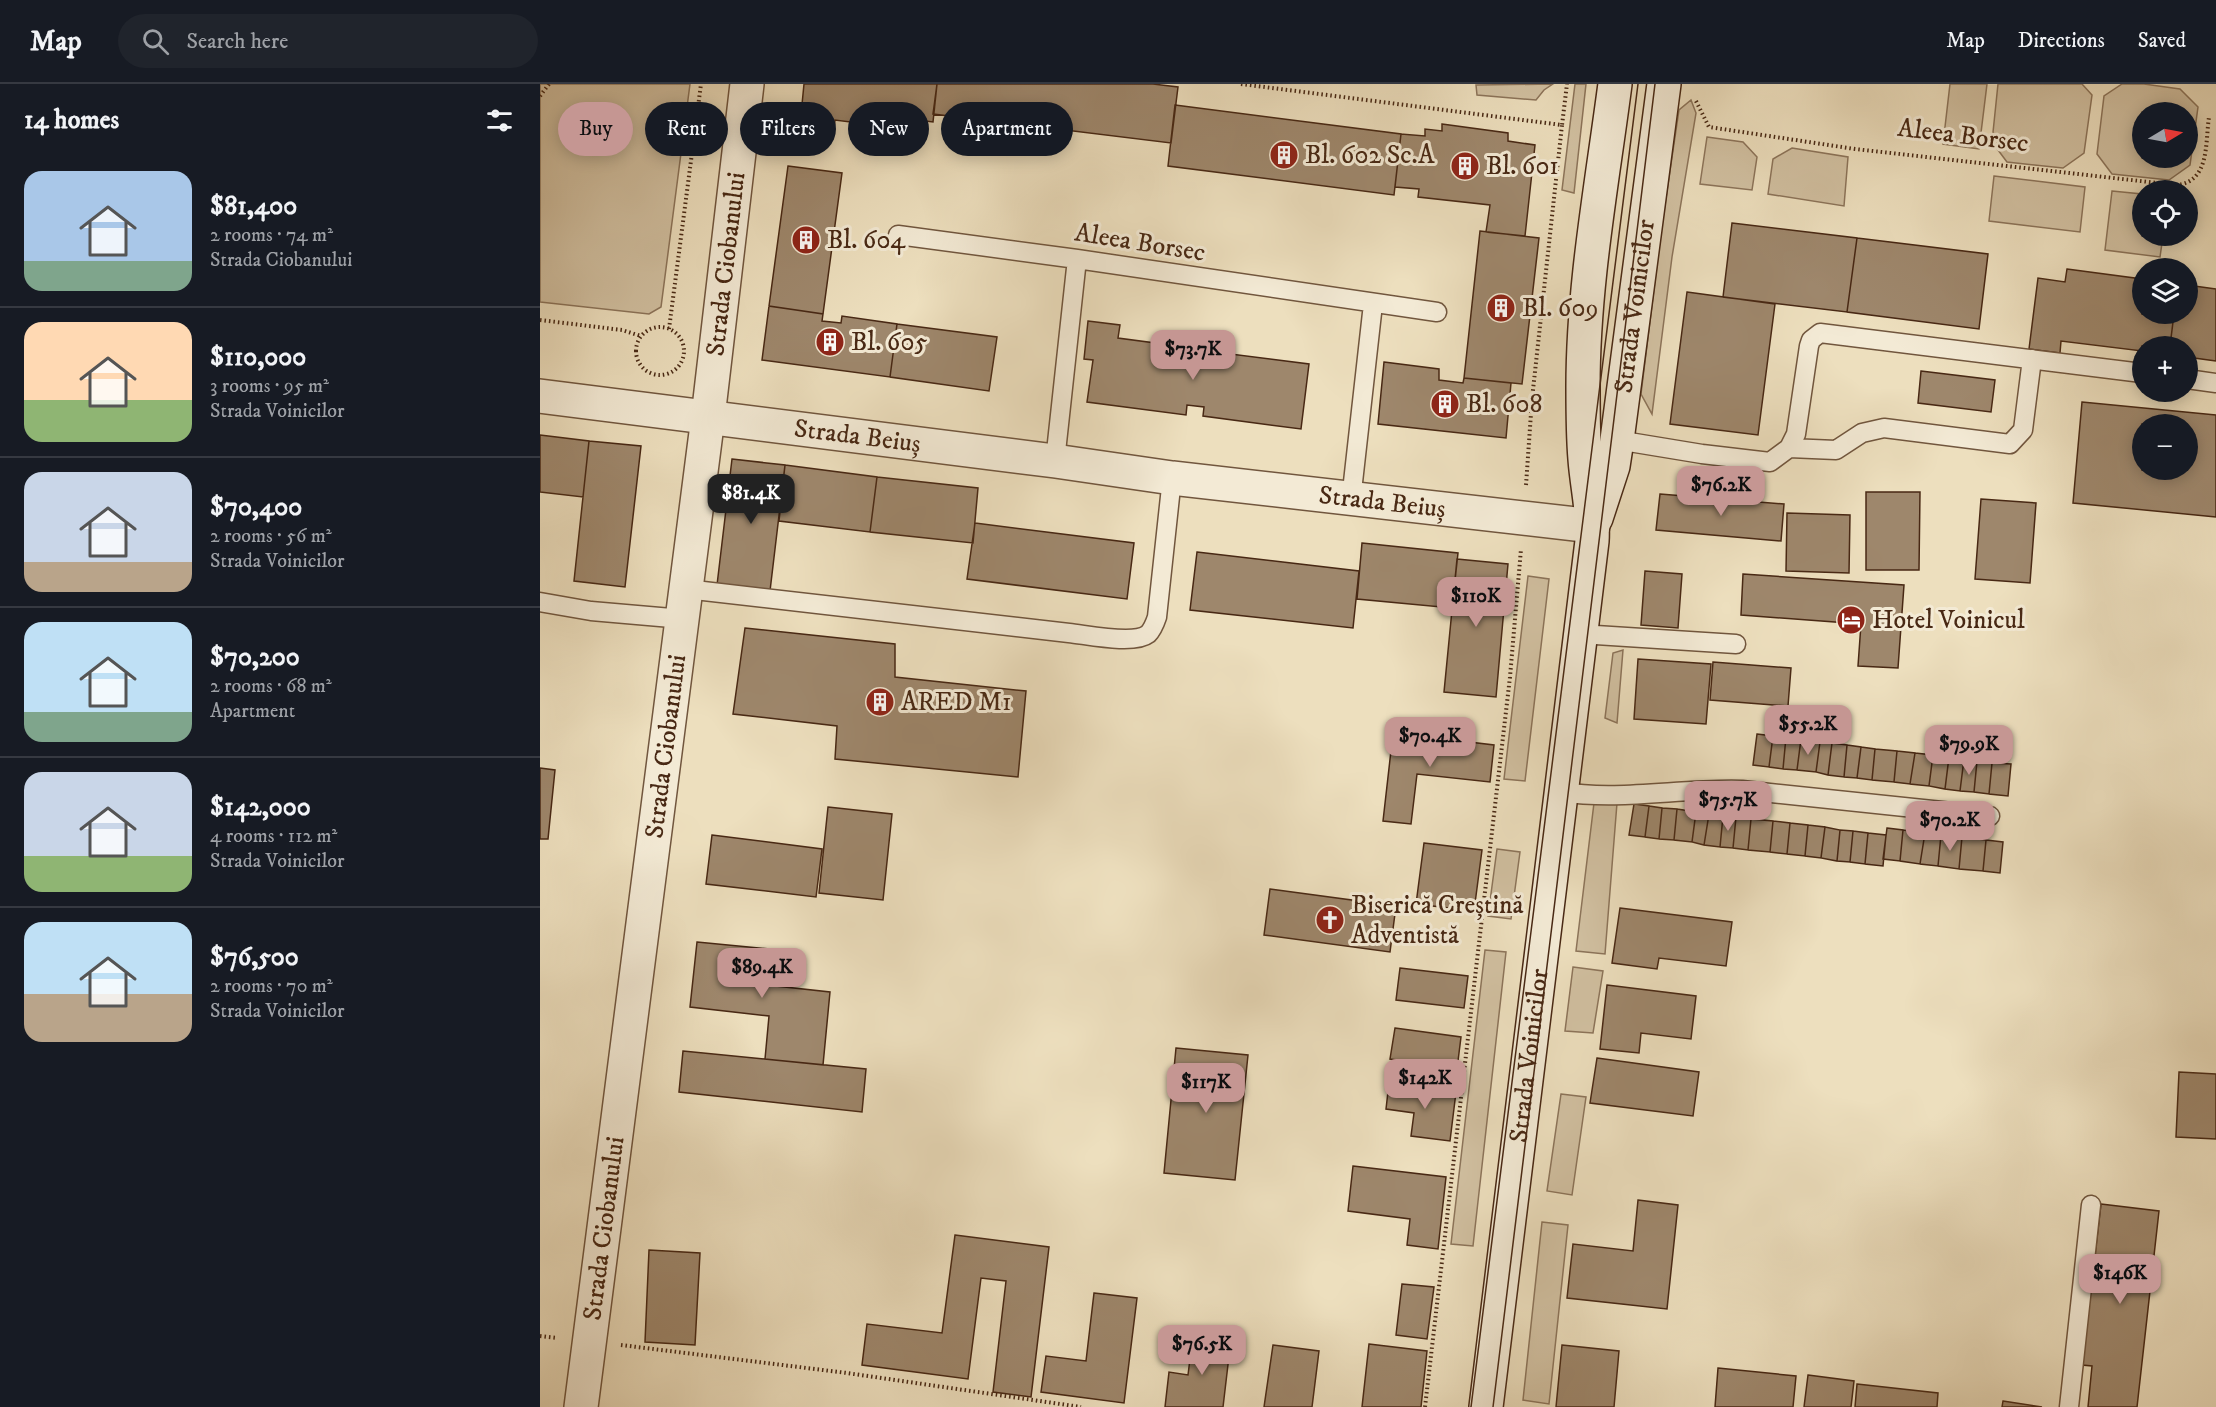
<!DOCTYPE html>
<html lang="en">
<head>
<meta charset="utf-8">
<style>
	:root { --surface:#171b24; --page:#20242c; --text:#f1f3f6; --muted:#9ea1a6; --line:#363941; --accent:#c59692 }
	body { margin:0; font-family:"IM FELL DW Pica",serif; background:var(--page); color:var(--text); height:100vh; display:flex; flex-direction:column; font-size:22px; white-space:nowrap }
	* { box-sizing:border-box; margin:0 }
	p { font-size:20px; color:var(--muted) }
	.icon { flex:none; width:33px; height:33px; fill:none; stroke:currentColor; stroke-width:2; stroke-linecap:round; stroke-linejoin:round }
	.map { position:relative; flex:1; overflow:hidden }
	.drawer { display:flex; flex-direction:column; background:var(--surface); width:540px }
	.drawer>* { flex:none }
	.top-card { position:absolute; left:18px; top:18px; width:570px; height:54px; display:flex; gap:12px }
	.needle { width:39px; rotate:80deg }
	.tools { position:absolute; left:1592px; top:18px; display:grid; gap:12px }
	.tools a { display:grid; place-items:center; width:66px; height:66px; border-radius:50%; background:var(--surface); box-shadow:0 3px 15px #0003; font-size:30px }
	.price { position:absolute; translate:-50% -51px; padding:0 14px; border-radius:12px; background:var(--accent); color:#111; font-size:20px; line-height:39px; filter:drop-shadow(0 2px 3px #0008) }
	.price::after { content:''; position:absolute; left:50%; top:36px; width:18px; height:14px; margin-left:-9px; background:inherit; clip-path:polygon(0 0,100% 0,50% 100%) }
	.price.selected { background:#222; color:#fff }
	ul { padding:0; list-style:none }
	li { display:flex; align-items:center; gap:18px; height:150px; padding:0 24px }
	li+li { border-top:2px solid var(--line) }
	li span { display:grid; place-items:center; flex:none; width:168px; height:120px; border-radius:18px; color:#555 }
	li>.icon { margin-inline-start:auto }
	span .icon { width:72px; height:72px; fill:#fffc; stroke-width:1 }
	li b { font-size:26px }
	h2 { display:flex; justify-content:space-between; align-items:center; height:72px; padding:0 24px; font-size:26px }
	.pill { padding:0 21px; border-radius:27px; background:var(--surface); box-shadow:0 3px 15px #0003; font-size:21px; line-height:54px }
	.pill.selected { background:var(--accent); color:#111 }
	header { display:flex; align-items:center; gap:36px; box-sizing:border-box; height:84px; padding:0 30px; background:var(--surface); border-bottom:2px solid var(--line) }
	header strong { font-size:28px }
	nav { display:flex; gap:33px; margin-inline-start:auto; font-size:21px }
	.search { width:420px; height:54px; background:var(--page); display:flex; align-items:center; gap:15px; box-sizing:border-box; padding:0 21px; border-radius:33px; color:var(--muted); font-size:22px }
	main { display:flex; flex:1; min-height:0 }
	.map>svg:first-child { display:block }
</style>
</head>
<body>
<header>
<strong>Map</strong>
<div class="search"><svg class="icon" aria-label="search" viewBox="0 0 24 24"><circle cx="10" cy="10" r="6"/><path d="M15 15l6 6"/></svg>Search here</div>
<nav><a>Map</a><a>Directions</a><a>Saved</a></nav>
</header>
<main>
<section class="drawer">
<h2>14 homes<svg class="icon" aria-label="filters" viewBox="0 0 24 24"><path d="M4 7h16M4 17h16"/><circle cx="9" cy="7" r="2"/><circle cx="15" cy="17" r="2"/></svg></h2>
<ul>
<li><span style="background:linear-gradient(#a9c7e8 75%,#7fa58c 0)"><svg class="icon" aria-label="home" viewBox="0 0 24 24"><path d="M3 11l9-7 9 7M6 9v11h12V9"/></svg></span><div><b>$81,400</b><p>2 rooms · 74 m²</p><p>Strada Ciobanului</p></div></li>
<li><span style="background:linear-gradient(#ffd9b3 65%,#8fb573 0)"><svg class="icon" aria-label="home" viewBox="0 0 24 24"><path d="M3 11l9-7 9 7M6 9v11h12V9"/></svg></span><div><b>$110,000</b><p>3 rooms · 95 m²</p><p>Strada Voinicilor</p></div></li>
<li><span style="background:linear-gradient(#c9d6e8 75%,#b9a48a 0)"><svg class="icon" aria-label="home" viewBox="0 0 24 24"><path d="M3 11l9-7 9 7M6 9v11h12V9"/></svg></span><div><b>$70,400</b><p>2 rooms · 56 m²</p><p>Strada Voinicilor</p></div></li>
<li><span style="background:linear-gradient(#bfe0f5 75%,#7fa58c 0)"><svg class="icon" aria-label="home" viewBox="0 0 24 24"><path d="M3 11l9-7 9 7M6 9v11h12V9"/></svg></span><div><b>$70,200</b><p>2 rooms · 68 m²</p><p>Apartment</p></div></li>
<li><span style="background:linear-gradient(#c9d6e8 70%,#8fb573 0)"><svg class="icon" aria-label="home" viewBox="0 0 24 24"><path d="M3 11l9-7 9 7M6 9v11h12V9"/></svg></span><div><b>$142,000</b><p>4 rooms · 112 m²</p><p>Strada Voinicilor</p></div></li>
<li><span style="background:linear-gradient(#bfe0f5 60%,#b9a48a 0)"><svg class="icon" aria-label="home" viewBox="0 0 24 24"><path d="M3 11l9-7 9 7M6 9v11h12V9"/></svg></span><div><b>$76,500</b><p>2 rooms · 70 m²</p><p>Strada Voinicilor</p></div></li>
</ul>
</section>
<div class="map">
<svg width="1676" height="1323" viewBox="0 0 1676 1323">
	<rect width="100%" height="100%" fill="#eddfbe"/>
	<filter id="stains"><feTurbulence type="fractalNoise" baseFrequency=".00333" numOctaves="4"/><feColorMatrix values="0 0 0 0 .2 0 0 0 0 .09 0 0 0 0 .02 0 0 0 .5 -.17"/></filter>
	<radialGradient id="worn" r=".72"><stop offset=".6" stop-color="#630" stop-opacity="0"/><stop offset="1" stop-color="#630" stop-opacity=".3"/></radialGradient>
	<!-- green -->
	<path fill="#d1c0a1" stroke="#8c745a" stroke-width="1.5" fill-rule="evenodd" d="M0,0H150L121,223L109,230L0,218Z
		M1013,0L1004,6L996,16L937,11L936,1Z
		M1035,0H1046L1034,109L1022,106Z
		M1410,0H1447L1439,65L1403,60Z
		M1458,0H1542L1552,11L1544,69L1523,84L1467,78L1452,58Z
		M1582,0H1604L1640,5L1658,23L1650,81L1629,96L1572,90L1557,70L1564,12ZM1602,28H1647V74H1602Z
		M1151,16L1156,29L1132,173L1112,330L1101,310L1121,148L1139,26Z
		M1167,53L1203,58L1217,73L1212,106L1160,100Z
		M1252,64L1308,73L1304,122L1228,110L1233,75Z
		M1454,92L1545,103L1540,148L1449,137Z
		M1572,107L1602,110V152H1623L1620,173L1565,166Z
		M988,492L1009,495L985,697L964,695Z
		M1083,566L1077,639L1065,634L1073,569Z
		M1054,719H1077L1065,870L1036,867Z
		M957,765L980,768L971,835L948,832Z
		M945,866L966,868L933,1162L911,1160Z
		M1033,883L1063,887L1053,949L1025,947Z
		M1021,1010L1046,1013L1032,1111L1007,1107Z
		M1002,1138L1028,1141L1009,1320L983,1316Z"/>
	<!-- building -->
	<path fill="#9e876c" stroke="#482814" stroke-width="1.5" fill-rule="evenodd" d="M264,0H397L393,38L360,34L358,44L295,36L294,45L260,41Z
		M397,0H613L638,3L631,59L393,30Z
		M635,21L861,50L854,111L628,82Z
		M902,40L968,49V57L995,61L985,152L946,148L950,121L878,113L879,105L855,103L861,50L885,52V45L902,47Z
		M248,82L302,89L283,230L229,222Z
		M1192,139L1317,154L1307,228L1183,213Z
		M940,147L999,154L982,300L924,294Z
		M1317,154L1448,170L1439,245L1307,228Z
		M1527,185L1602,195V230H1634L1630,262H1602V267L1521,257L1520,269L1489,265L1498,194L1525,198Z
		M1647,201L1676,205V277L1647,273V262H1630L1634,230H1647Z
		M1147,208L1235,220L1218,351L1130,340Z
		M229,222L283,230L282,237L301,239L302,232L357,240L350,293L222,276Z
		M548,237L580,241L578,254L653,264L652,275L674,278L675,268L769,280L761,345L663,332L664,323L647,321L646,331L547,318L553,276L544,275Z
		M357,240L457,253L449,307L350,293Z
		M844,278L899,285V296L923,299L924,294L971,299L966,354L838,340Z
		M1381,287L1455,296L1451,328L1378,319Z
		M1542,318L1676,331V433L1533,419ZM1602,340H1647V386H1602Z
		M0,351L49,357L43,413L0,408Z
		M49,357L101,362L85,503L34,497Z
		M192,375L245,381L230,507L177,501Z
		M245,381L337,393L330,448L239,437Z
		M337,393L438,404L433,459L330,448Z
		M1326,408H1380L1379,486H1326Z
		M1120,410L1244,420L1241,457L1116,446Z
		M1441,415L1496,419L1490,499L1435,495Z
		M1247,429L1310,431L1309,489L1246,487Z
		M435,439L594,459L587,515L427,495Z
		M822,459L918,469L912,524L817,515Z
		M657,468L819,487L813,544L650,526Z
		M917,475L968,480L956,613L904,608Z
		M1105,487L1142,490L1138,544L1101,541Z
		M1203,490L1364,501L1358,584L1318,582L1321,540L1201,531Z
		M205,544L355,560V593L486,607L478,693L295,675L297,642L193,630Z
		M1098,575L1171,580L1166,640L1094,635Z
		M1173,578L1251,584L1248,622L1170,616Z
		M853,649L954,661L950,698L877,690L871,740L843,737Z
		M1217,650L1233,652L1229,683L1213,681Z
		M1233,652L1246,653L1243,685L1229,683Z
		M1246,653L1261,655L1257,686L1243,685Z
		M1261,655L1280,658L1276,688L1257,686Z
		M1280,658L1292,659L1288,691L1276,688Z
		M1292,659L1307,661L1304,693L1288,691Z
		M1307,661L1321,663L1317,694L1304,693Z
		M1321,663L1335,665L1332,696L1317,694Z
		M1335,665L1357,667L1354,698L1332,696Z
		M1357,667L1375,669L1370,700L1354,698Z
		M1375,669L1393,671L1389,702L1370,700Z
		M1393,671L1409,673L1405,705L1389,702Z
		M1409,673L1424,675L1420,707L1405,705Z
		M1424,675L1437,677L1434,708L1420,707Z
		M1437,677L1452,679L1449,710L1434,708Z
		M1452,679L1471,680L1468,712L1449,710Z
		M0,684L15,686L8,755H0Z
		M1094,720L1109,722L1105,753L1089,751Z
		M1109,722L1122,724L1119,755L1105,753Z
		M288,723L352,730L343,816L279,809Z
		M1122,724L1137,725L1134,756L1119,755Z
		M1137,725L1156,728L1152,758L1134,756Z
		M1156,728L1169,730L1164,761L1152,758Z
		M1169,730L1183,732L1180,763L1164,761Z
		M1183,732L1196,733L1193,764L1180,763Z
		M1196,733L1211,735L1208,766L1193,764Z
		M1211,735L1233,737L1230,768L1208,766Z
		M1233,737L1250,739L1247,770L1230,768Z
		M1250,739L1268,741L1265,772L1247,770Z
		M1268,741L1285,743L1281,774L1265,772Z
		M1285,743L1300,746L1297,777L1281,774Z
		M1347,744L1363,746L1360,777L1343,775Z
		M1300,746L1313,747L1310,778L1297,777Z
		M1363,746L1385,749L1380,780L1360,777Z
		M1313,747L1328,749L1325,780L1310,778Z
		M1328,749L1346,751L1343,782L1325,780Z
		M1385,749L1401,751L1398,782L1380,780Z
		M172,751L282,765L276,813L166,800Z
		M1401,751L1422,753L1419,785L1398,782Z
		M1422,753L1446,756L1443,787L1419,785Z
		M1446,756L1463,758L1460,789L1443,787Z
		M884,759L942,766L934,827L876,820Z
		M730,805L856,822L850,868L724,851Z
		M1080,824L1192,838L1186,882L1119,874L1117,885L1072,879Z
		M157,858L240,866L236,902L290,908L283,981L225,975L229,932L150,923Z
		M860,884L928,892L924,924L856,916Z
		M1067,901L1156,912L1151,955L1101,949L1099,969L1060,965Z
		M855,944L921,953L917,985L850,975Z
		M636,964L708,971L695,1096L624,1089Z
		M143,967L326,985L322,1028L139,1008Z
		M1057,974L1159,988L1153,1032L1050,1019Z
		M1639,988L1676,990V1055L1636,1053Z
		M849,999L916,1008L910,1057L871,1052L874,1029L846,1025Z
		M813,1082L906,1093L898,1165L867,1161L870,1135L808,1127Z
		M1098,1116L1138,1121L1127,1225L1027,1214L1033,1160L1093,1167Z
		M1561,1120L1619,1127L1597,1323H1548L1552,1282L1542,1281Z
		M415,1151L509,1163L491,1313L453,1308L466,1197L441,1194L428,1295L322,1281L327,1240L402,1249Z
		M109,1166L160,1169L155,1261L105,1258Z
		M862,1200L894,1203L887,1255L856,1251Z
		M554,1209L597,1214L584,1319L501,1308L506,1272L546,1277Z
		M653,1251L691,1255L683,1323H625L629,1288L648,1291Z
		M829,1260L887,1267L881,1323H822Z
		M733,1261L779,1267L772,1323H724Z
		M1022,1261L1079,1267L1074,1323H1016Z
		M1178,1284L1256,1292L1253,1323H1175Z
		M1268,1291L1314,1297L1311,1323H1264Z
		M1317,1300L1398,1309L1397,1323H1315Z
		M1463,1317L1502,1323H1462Z"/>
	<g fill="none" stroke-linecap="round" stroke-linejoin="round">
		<!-- lane casing -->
		<g stroke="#71563e" stroke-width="21">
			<path id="lane" d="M358,151L537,175L897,228
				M1647,295L1676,299
				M1077,356L1162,370L1230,378L1249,364L1256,350L1269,262L1271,256L1280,249L1602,289
				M1249,364L1296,366L1322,349L1344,344L1470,360L1483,346L1492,275
				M515,377L537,175
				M811,416L833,220
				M146,505L529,549C548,551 594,561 608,550C613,545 615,539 617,533L632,394
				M0,518L51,527L143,535
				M1040,550L1196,560
				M1021,708C1081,717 1141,704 1202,706L1450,732
				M1529,1323L1551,1121"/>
		</g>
		<!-- street casing -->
		<g stroke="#71563e" stroke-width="36">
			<g id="street">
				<path id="s1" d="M0,312L515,377L632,394L1053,442"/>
				<path id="s2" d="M41,1323L168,333L207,0"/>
			</g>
		</g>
		<!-- secondary casing -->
		<g stroke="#482814" stroke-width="36">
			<g id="secondary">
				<path id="s3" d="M1056,434L1073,382L1077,356L1124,0"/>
				<path id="s4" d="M946,1323L1052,457C1054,430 1047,403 1045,375C1043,351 1043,327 1043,303C1043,201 1062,100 1075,0"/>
			</g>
		</g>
		<!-- path -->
		<path stroke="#482814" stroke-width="4" stroke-dasharray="1.5 3" stroke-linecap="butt" d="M701,0L1022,41L1027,0
			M0,12L9,0
			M1156,17L1169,43L1315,65L1636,101C1670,98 1665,60 1669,33
			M0,236L82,246L101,252
			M96 267a24 24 0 1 1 48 0a24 24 0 1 1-48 0Z
			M129,245L161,0
			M986,401L992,315L1022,41
			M0,1252L17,1254
			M81,1261L307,1289L541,1323
			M885,1323L970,593L981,465"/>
		<!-- lane -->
		<use href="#lane" stroke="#f3ead5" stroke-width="18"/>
		<!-- street -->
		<use href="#street" stroke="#f3ead5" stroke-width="33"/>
		<!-- secondary -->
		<use href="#secondary" stroke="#f3ead5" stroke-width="33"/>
		<!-- tram -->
		<path stroke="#482814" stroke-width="1.5" d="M931,1323C988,882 1045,441 1098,0
			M953,1323C1008,882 1060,441 1115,0"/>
	</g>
	<!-- icons -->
	<defs>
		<g id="building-disc" transform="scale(1.5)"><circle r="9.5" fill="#8f2418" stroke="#f3ead5"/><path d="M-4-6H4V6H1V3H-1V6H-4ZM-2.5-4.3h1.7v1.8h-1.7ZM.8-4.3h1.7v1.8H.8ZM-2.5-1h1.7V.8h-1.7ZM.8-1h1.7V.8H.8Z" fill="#fff"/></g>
		<g id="hotel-disc" transform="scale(1.5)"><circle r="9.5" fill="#8f2418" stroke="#f3ead5"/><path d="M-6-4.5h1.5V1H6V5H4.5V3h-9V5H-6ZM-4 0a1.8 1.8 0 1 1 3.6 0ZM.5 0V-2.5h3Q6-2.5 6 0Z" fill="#fff"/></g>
		<g id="church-disc" transform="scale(1.5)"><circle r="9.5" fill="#8f2418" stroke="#f3ead5"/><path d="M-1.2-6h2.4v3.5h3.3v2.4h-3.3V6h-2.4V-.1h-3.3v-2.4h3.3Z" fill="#fff"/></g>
	</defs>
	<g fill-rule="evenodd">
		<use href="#building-disc" x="744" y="71"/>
		<use href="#building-disc" x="925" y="82"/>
		<use href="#building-disc" x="266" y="156"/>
		<use href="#building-disc" x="961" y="224"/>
		<use href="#building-disc" x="290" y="258"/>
		<use href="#building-disc" x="905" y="320"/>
		<use href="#hotel-disc" x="1311" y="536"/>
		<use href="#building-disc" x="340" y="618"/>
		<use href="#church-disc" x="790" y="836"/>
	</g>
	<g text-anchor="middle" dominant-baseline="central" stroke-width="6" stroke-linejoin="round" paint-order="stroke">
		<!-- street labels -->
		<g font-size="26" fill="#482814" stroke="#f3ead5">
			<text transform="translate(1423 52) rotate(7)">Aleea Borsec</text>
			<text transform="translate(600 159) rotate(9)">Aleea Borsec</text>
			<text stroke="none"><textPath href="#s2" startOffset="1152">Strada Ciobanului</textPath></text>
			<text stroke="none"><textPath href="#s3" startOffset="216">Strada Voinicilor</textPath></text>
			<text stroke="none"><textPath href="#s1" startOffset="320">Strada Beiuș</textPath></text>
			<text stroke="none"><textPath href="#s1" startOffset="849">Strada Beiuș</textPath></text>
			<text stroke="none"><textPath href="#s2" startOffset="666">Strada Ciobanului</textPath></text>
			<text stroke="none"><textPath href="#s4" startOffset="354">Strada Voinicilor</textPath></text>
			<text stroke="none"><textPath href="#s2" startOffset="180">Strada Ciobanului</textPath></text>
		</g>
		<!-- poi labels -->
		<g font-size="26" fill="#482814" stroke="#f3ead5" text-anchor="start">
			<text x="765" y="71">Bl. 602 Sc.A</text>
			<text x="946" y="82">Bl. 601</text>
			<text x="287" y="156">Bl. 604</text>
			<text x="982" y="224">Bl. 609</text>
			<text x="311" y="258">Bl. 605</text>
			<text x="926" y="320">Bl. 608</text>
			<text x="1332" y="536">Hotel Voinicul</text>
			<text x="361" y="618">ARED M1</text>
			<text x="811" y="821">Biserică Creștină<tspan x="811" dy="30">Adventistă</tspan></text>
		</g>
	</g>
	<rect width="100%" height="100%" filter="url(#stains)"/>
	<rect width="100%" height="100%" fill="url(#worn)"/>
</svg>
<div class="tools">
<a><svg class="needle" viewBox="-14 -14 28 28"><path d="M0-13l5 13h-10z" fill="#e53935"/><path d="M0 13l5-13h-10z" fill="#9ea1a6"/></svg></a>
<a><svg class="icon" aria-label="locate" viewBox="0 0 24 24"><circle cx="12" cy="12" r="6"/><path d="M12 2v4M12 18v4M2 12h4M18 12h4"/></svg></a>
<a><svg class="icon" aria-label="layers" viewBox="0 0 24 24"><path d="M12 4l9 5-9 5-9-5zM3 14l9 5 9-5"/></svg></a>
<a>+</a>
<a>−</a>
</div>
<b class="price" style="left:653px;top:297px">$73.7K</b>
<b class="price" style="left:1181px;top:433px">$76.2K</b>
<b class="price selected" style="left:211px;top:441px">$81.4K</b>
<b class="price" style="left:936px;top:544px">$110K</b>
<b class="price" style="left:1268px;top:672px">$55.2K</b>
<b class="price" style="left:890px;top:684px">$70.4K</b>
<b class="price" style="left:1429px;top:692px">$79.9K</b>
<b class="price" style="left:1188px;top:748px">$75.7K</b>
<b class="price" style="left:1410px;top:768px">$70.2K</b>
<b class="price" style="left:222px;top:915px">$89.4K</b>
<b class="price" style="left:885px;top:1026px">$142K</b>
<b class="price" style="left:666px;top:1030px">$117K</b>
<b class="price" style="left:1580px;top:1221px">$146K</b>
<b class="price" style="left:662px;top:1292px">$76.5K</b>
<div class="top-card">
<a class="pill selected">Buy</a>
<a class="pill">Rent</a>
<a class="pill">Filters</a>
<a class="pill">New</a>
<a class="pill">Apartment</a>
</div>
</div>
</main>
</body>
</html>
